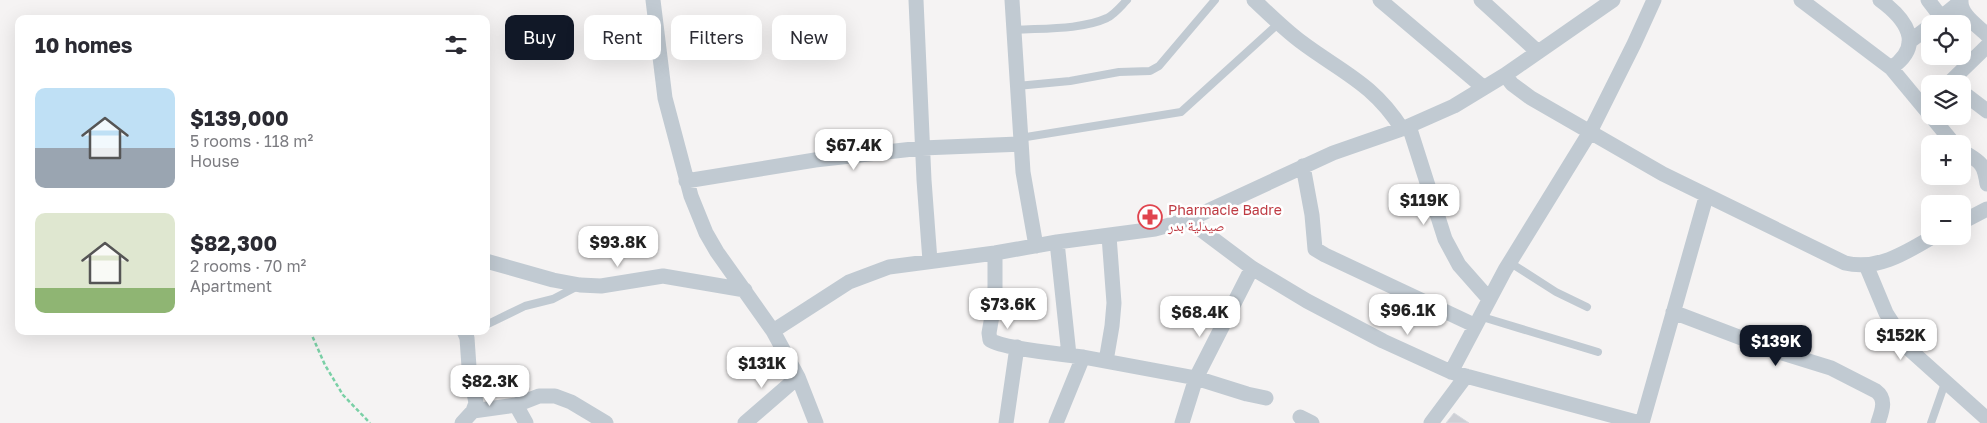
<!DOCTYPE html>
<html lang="en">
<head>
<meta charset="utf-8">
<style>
	:root { --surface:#fff; --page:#f2f2f3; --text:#2b2b33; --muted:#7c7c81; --accent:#111827 }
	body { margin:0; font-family:"Golos Text","Noto Naskh Arabic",sans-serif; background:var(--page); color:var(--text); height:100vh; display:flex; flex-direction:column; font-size:19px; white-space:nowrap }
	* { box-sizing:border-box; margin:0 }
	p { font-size:16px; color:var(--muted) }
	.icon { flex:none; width:28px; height:28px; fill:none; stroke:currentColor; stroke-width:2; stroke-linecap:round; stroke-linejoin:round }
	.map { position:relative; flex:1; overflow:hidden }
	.drawer { position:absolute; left:15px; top:15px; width:475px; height:320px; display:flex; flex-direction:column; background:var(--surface); border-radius:10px; box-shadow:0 5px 20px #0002 }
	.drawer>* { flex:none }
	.top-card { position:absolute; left:505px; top:15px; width:475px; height:45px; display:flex; gap:10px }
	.tools { position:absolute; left:1921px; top:15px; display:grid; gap:10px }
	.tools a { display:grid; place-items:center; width:50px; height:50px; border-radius:10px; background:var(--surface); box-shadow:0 5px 20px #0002; font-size:25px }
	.price { position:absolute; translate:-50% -42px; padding:0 11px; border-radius:10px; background:#fff; color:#222; font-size:16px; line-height:32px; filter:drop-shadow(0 1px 2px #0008) }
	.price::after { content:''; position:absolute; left:50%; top:30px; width:15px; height:11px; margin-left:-8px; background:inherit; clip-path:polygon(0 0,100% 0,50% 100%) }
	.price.selected { background:var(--accent); color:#fff }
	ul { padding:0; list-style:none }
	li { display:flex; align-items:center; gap:15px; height:125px; padding:0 20px }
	li span { display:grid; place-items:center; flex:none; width:140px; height:100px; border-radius:10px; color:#555 }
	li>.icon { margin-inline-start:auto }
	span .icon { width:60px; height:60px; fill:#fffc; stroke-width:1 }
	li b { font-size:21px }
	h2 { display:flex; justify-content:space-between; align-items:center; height:60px; padding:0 20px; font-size:21px }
	.tag { padding:0 18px; border-radius:10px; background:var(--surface); box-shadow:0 5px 20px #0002; font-size:18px; line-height:45px }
	.tag.selected { background:var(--accent); color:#fff }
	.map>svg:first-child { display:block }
</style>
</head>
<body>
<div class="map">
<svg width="1987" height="423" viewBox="0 0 1987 423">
	<rect width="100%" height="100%" fill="#f5f3f3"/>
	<!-- building -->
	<path fill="#cdcfd5" stroke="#d7d9de" d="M1454,413L1469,423H1446Z"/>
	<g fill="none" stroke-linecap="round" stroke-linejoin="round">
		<!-- path -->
		<path stroke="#7ad0a6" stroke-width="2.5" stroke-dasharray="4 2.5" stroke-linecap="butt" d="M310,331L325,365L343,395L370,423"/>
		<!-- lane -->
		<path stroke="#c1cad2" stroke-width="8" d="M1013,30C1042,28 1081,30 1107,18C1115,14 1121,6 1127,0
			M1017,86L1070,81L1119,72L1150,71L1159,66L1215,0
			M1020,138L1181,112L1279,23
			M1509,262L1556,292L1587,307
			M1479,316L1598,352
			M486,325L525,306L553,299L578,286
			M1931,423L1945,383"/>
		<!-- street -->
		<path stroke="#c1cad2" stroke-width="15" d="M653,0L665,98L691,196L706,233L717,252L773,331
			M916,0L924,180L930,261
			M1012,0L1023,172L1036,246
			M1254,0C1269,14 1284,29 1300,41C1341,72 1373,83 1402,129
			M1380,0L1484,88
			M1481,0L1538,52
			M1801,0L1891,68C1925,45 1906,19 1880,0
			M1928,0L1941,17
			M1961,0C1960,15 1977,25 1987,35
			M1933,24L1960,2
			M1909,42L1930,26
			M1891,68L1930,115
			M1505,75L1512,84L1531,98L1663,174L1845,263C1878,271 1907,252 1934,236
			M1948,84L1987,46
			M1962,92L1987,111
			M1931,116L1954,144
			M1409,126L1445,239L1459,265L1489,299
			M1962,151C1980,162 1984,162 1987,184
			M1303,166L1312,215L1315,249L1325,255L1474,325
			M686,181L815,160L922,148L1021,144
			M1188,220L1252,268L1307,301L1383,341L1451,372L1640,423
			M1962,222L1987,209
			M1057,242L1069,355
			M995,253V299L989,333L990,340C1004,349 1063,354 1083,357
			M486,261L553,280L580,285L601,286L663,276L745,290
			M1866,265L1886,313L1909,349L1987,419
			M1673,312L1773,350L1831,368L1876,391C1887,399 1882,411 1878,423
			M1106,361L1112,326L1114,303L1109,236
			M1451,372L1505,270L1590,132L1634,44L1654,0
			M516,405L526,423
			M473,411L516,405L539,396H555L571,402L606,423
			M1300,417L1312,423
			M462,423L473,411L476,403L469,367L467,338L464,331
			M745,423L798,377
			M816,423L798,377L773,331L849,282L889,267L995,253L1057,242L1155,229L1188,220L1333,153L1402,129L1454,106L1505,75L1613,0
			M1006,423L1017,347
			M1056,423L1083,357L1196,378L1247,394L1266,398
			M1182,423L1196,378L1252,268
			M1431,423L1466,376
			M1642,423L1706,197"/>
	</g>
	<!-- icons -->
	<defs>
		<g id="pharmacy-ring" transform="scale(1.25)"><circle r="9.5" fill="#fff" stroke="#e0444e" stroke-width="1.5"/><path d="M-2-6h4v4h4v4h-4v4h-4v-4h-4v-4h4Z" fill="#e0444e"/></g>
	</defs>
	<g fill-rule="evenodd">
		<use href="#pharmacy-ring" x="1150" y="217"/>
	</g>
	<g text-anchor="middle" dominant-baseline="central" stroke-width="5" stroke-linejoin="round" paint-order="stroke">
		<!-- health labels -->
		<g font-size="14" fill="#be3a42" stroke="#fff" text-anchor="start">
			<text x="1168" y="209">Pharmacie Badre<tspan x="1168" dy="16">صيدلية بدر</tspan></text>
		</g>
	</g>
</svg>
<div class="tools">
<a><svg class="icon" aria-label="locate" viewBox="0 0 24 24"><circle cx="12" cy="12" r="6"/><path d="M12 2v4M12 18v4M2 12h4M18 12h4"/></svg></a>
<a><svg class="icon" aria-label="layers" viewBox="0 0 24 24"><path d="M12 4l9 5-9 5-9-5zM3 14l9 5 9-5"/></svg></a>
<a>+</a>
<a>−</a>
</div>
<b class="price" style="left:854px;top:171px">$67.4K</b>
<b class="price" style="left:1424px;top:226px">$119K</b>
<b class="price" style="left:618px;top:268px">$93.8K</b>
<b class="price" style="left:1008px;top:330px">$73.6K</b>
<b class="price" style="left:1408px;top:336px">$96.1K</b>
<b class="price" style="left:1200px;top:338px">$68.4K</b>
<b class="price" style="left:1901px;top:361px">$152K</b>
<b class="price selected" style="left:1776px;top:367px">$139K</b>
<b class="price" style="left:762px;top:389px">$131K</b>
<b class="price" style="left:490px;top:407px">$82.3K</b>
<div class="top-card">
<a class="tag selected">Buy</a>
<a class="tag">Rent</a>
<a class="tag">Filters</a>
<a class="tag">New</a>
</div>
<section class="drawer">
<h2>10 homes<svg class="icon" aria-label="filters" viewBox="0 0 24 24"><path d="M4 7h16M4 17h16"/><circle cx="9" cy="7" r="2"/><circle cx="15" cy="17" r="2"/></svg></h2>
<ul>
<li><span style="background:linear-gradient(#bfe0f5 60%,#9aa5b1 0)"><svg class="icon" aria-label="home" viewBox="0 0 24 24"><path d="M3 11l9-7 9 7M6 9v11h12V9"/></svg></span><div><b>$139,000</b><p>5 rooms · 118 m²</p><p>House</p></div></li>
<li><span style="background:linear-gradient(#dfe7d0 75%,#8fb573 0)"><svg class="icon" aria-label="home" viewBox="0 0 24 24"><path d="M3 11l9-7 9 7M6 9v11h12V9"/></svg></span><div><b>$82,300</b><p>2 rooms · 70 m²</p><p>Apartment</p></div></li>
</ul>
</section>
</div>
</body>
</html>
